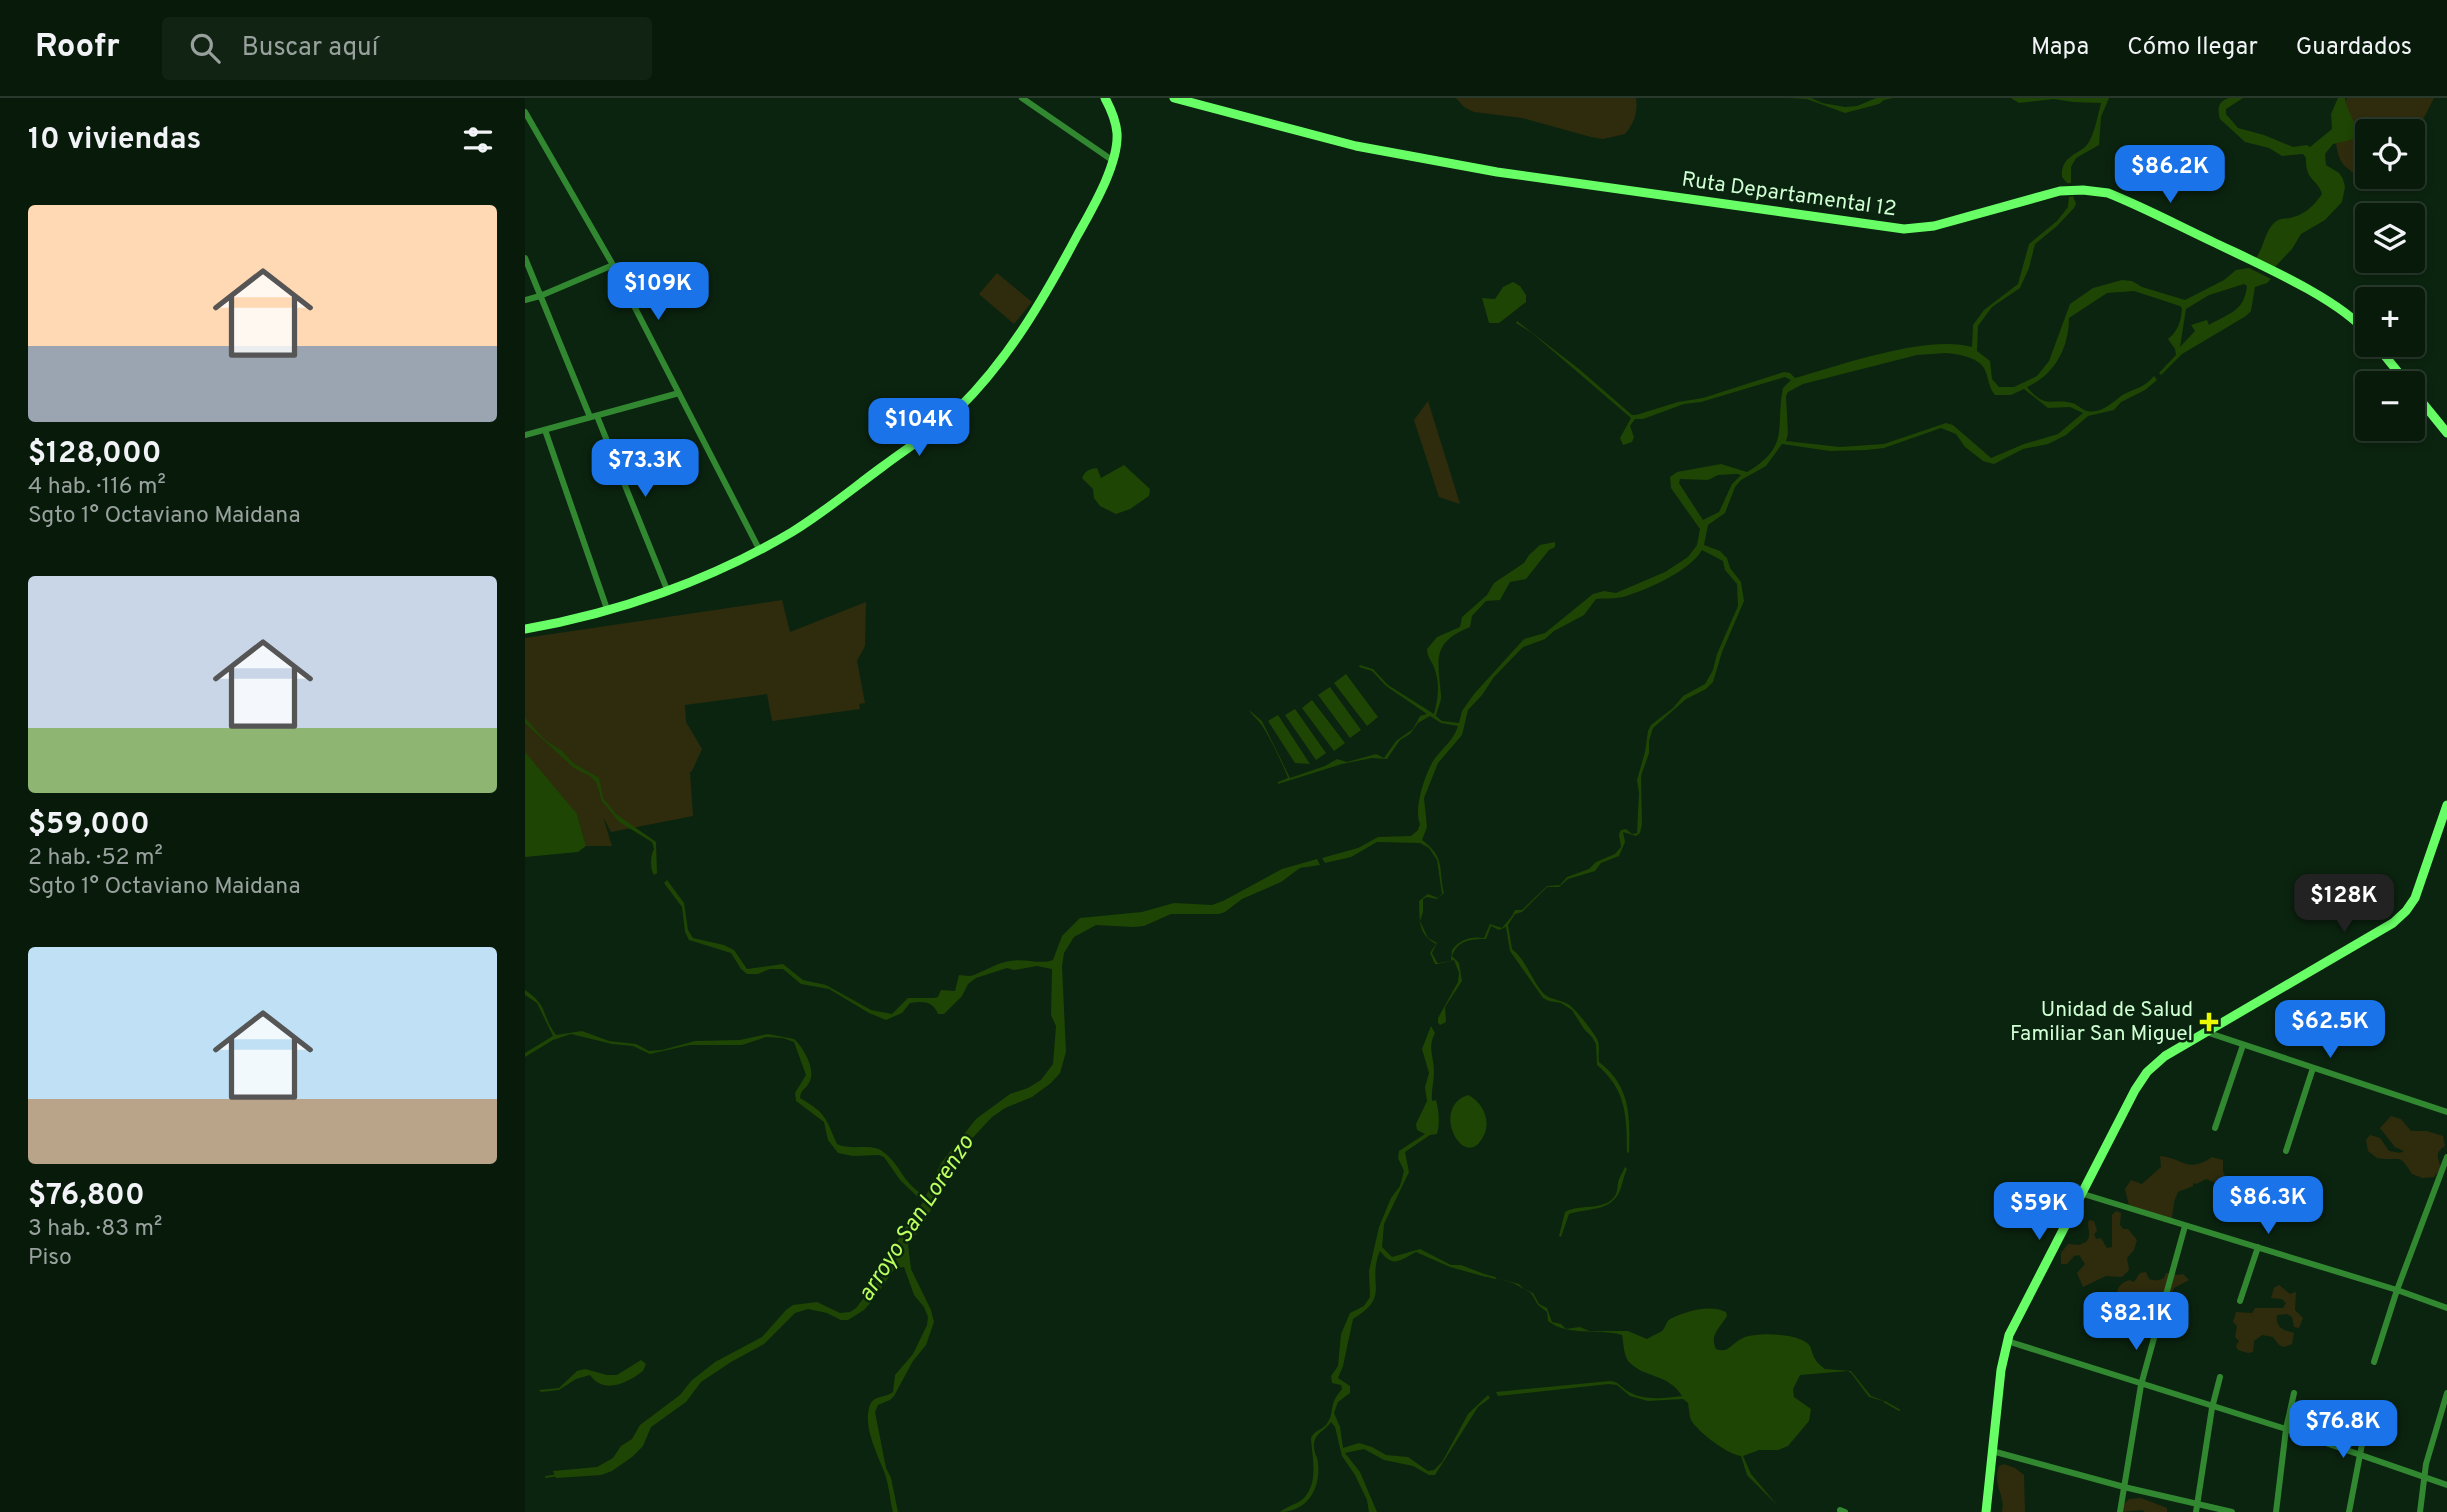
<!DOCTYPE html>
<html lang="es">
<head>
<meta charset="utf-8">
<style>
	:root { --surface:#081b0b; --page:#112414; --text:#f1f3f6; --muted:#98a19d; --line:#29392c; --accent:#1a73e8 }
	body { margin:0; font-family:Overpass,sans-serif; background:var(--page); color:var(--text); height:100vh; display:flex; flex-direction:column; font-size:26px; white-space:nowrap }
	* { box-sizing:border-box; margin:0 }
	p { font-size:23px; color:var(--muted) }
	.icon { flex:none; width:38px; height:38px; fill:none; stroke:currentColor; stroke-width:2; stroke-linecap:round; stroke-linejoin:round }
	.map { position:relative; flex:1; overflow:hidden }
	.drawer { display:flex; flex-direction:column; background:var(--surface); width:525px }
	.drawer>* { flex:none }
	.fabs { position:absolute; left:1830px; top:21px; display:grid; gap:14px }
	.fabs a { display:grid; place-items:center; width:70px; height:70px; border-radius:7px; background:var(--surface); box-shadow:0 4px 10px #0003,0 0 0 2px var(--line); font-size:35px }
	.price { position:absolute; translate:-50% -60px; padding:0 16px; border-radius:14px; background:var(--accent); color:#fff; font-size:23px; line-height:46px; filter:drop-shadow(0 2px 4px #0008) }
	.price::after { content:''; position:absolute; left:50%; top:42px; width:21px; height:16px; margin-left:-10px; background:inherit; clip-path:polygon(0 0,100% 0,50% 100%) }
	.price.selected { background:#222; color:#fff }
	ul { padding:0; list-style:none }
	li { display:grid; align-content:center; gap:14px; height:371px; padding:0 28px }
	li span { display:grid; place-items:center; height:217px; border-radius:7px; color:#555 }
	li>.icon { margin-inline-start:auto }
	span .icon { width:126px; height:126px; fill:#fffc; stroke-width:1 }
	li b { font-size:30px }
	h2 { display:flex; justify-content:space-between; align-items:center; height:84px; padding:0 28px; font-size:30px }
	header { display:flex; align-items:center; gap:42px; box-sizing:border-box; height:98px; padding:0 35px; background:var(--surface); border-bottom:2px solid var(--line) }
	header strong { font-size:33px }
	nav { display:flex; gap:38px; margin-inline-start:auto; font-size:24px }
	.search { width:490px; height:63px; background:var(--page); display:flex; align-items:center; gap:18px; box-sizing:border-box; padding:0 24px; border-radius:7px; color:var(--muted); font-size:26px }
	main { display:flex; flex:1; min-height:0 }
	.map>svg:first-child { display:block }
</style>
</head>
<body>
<header>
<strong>Roofr</strong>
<div class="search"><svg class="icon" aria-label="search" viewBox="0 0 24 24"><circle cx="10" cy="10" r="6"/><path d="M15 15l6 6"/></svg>Buscar aquí</div>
<nav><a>Mapa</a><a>Cómo llegar</a><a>Guardados</a></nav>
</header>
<main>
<section class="drawer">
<h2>10 viviendas<svg class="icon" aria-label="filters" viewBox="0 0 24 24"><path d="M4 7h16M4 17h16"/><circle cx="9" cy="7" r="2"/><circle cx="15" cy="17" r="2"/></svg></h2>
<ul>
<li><span style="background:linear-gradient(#ffd9b3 65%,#9aa5b1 0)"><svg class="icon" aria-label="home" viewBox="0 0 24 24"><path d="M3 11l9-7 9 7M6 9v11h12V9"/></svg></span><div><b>$128,000</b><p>4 hab. · 116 m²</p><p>Sgto 1° Octaviano Maidana</p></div></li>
<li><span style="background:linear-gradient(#c9d6e8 70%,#8fb573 0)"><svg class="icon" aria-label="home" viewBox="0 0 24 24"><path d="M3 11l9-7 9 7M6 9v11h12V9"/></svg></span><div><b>$59,000</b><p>2 hab. · 52 m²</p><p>Sgto 1° Octaviano Maidana</p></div></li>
<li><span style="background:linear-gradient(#bfe0f5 70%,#b9a48a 0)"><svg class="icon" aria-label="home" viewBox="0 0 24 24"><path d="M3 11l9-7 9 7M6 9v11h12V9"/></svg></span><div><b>$76,800</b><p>3 hab. · 83 m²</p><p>Piso</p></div></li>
</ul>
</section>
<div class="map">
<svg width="1922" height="1414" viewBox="0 0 1922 1414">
	<rect width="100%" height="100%" fill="#0b240f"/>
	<!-- green -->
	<path fill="#2f2c0e" d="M931,0H1111C1113,15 1109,25 1100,36L1078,41L1066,39L997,20L949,14L939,9Z
		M1822,0H1909L1888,41V33H1843V71L1831,77C1826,73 1817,67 1815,61C1806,41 1814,18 1822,0Z
		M472,175L507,204L489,226L454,196Z
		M903,303L935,406L914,399L889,322Z
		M257,502L265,534L341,504L340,548L332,563L340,605L334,606L335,611L247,623L242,596L160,607L161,624L177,651L167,673L165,674L168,718L86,734L78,719L87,748H61L52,716L0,679V540Z
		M1866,1018L1876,1021L1886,1033H1902L1918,1038L1920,1048C1909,1055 1913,1060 1916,1070L1909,1079L1898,1080L1887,1076C1873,1053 1875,1064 1852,1060L1843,1053L1841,1042L1845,1037L1855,1040L1864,1053L1875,1055L1879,1053L1870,1049L1855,1030Z
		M1635,1058C1658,1060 1662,1076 1687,1059L1698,1062V1073L1702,1084L1691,1085L1681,1081L1671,1086L1668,1085V1088L1653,1094L1649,1104L1646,1126L1605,1112L1600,1091L1606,1082L1617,1086L1636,1069Z
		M1591,1113L1596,1115L1595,1127L1598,1131H1603L1612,1142L1609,1152L1602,1160L1604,1172L1597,1179L1581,1178L1558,1189L1552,1175L1560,1166L1554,1157L1549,1158L1542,1166H1536V1155L1543,1146L1555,1147C1557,1145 1560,1145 1562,1143C1567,1137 1561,1128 1564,1122L1569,1123L1572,1133L1569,1136L1571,1141L1576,1140L1582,1150L1587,1149V1117Z
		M1621,1174L1624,1181C1630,1183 1634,1183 1639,1180L1641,1175L1653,1177L1658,1176L1664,1182L1649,1190L1647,1195L1651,1206L1645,1214L1635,1211L1627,1203L1612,1207L1606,1198L1596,1201L1591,1199C1592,1190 1595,1185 1604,1182L1609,1184L1615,1175Z
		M1754,1187L1765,1196L1771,1194L1770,1212L1778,1220L1774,1230L1769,1229L1767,1219L1762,1216L1752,1217C1750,1230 1759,1232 1769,1235L1767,1246L1759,1249L1754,1247L1748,1239L1737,1237L1729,1243L1728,1254L1723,1255L1713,1252L1711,1248L1714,1243L1710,1239L1712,1228L1708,1224L1711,1214L1727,1215L1730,1210H1758L1761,1205L1757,1201L1746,1200L1749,1190Z
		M1479,1366L1490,1370L1499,1377L1500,1414H1477C1481,1397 1467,1389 1474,1368Z
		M1616,1400L1642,1410V1414H1620L1617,1412L1596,1414V1409L1604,1401Z"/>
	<!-- water -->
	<path fill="#1e4504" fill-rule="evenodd" d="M1264,0H1286L1297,5L1320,9L1332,8L1351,0H1368L1359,2L1354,6L1320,15L1282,1Z
		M1486,0H1584L1576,19L1574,47L1551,60L1546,69V85H1542L1537,79C1535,56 1558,56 1564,44C1570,33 1573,17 1576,5L1548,4L1529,1L1494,5Z
		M1704,0H1718L1701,11V16L1713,30L1739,37L1768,49L1782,47L1785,49L1807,31L1806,16L1813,0H1820C1821,14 1836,29 1830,41L1808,46L1800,56L1801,67L1814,75L1818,81L1820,89L1817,104L1800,122L1776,136L1767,151L1749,170L1731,160C1739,149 1740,133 1749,125C1754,120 1759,121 1765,120C1779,117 1789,108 1797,96C1793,81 1780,83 1781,60L1778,56L1757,58L1744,50L1720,44L1695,21C1692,11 1693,3 1704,0Z
		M1548,98L1551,106L1549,110L1532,128L1510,146L1504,170L1495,190L1467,209L1453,228L1452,253L1465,263L1467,281L1474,289H1489L1512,278L1524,263L1545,206L1568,190L1597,182L1607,183L1617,189L1660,202L1699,182L1711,172L1724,170L1746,181L1742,185L1730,189L1726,213L1721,218L1657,256L1636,277L1634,275L1651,257L1650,251L1643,241C1653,233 1656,224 1657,210L1655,208L1609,193L1582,195L1544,220C1544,249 1530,277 1502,289C1521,312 1525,300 1547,305C1552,306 1557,312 1562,313C1576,316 1587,305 1596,298C1609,290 1618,291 1629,278L1632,282L1620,292L1596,304L1589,312L1563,318L1541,337L1523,346L1498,351L1469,366L1458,363L1440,349L1431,336L1416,330L1359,350L1341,352L1305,353L1257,346L1241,368L1216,382L1210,389L1200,415L1183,427L1179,447L1195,453L1202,460L1205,470L1216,484L1219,503L1197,554L1188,584L1181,591L1161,601L1128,630L1124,643V655L1116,678L1117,726L1115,735L1111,738L1098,734L1100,744L1094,758L1076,765L1070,773L1043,781L1034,789H1022L997,814L990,816L983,827L987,851C1001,862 1006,881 1018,895C1025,902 1034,901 1043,906C1049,909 1071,937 1073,943C1075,950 1073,957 1074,964C1106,988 1105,1019 1104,1055L1102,1054C1102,1019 1101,991 1072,967L1071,946L1067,939L1059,931L1047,912L1036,905L1024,903L1018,900L985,853L981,829L974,832L966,828L961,841C946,841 933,842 927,858L934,865L937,883L920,909L921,924L915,927L913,925V920L933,884L934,875L929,862L910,866L905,855L911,846C892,836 895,821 894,803L903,796L913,800L917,796L912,762L904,750L895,745L852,744L826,759L800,765L797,760L833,750L853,739L886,738L893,732L895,726C888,712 901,671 911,659C920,648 929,641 933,628L916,625L905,618L893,625L885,636L875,642L862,661L847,660L817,666L753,686V684L763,680C760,671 741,631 735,625C731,620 727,617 724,612L737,623L765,680L800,668L812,661L822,664L851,656L859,660L871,643L888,631L895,618L902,616L861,588L847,573L834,569L835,567L848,571L863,587L909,616C913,601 915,587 910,572C908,564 902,560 902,551L912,539L935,529L937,519L962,497L969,485L999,465L1004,457L1015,447L1030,444V449L1024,452L1001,481L985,484L975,502L961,503L947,518L945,529C906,545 913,561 916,597C917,603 912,611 911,618L917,623L934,625L937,613L949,596L999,541L1020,535L1068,496L1079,493L1091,495L1140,474L1163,459L1172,447L1175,431L1146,390L1145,379L1152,374L1196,366L1222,374C1266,348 1250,330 1258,290L1266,282L1260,279L1176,304L1159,306L1118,321H1110L1105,328L1109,339L1107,344L1098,347L1095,340L1106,320L1007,235L991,225L992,223L1054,271L1107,317H1111L1153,304L1178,300L1259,274L1265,275L1270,280C1315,267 1403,236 1447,249L1448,227L1459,212L1493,186L1504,146L1532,123L1543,109L1544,99ZM1719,186L1722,188C1719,214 1704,215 1684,227L1682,222L1666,227L1670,233L1655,249L1661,211L1684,197ZM1421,255C1433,256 1452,259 1459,270C1464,279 1463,289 1470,297H1486L1499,291L1523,310L1545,309L1558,315L1533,336L1499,346L1466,360L1428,327L1421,325L1359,346L1315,349L1261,343L1263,336L1261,298L1263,294L1278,286L1392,257ZM1212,376L1216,377L1207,386L1194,414L1178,422L1154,385L1155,381L1183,382L1193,377ZM1177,452L1198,463L1200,472L1212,486L1213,508L1192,556L1188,572L1180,586L1158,598L1148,610L1126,627L1123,633L1120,654L1112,682L1114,695L1112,735L1107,736L1101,731L1096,732L1094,736L1096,749L1090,756L1071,764L1064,771L1042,779L1035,787L1022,788L997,812H990L987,818L977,830L965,826L959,840C946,838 935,841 927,852L926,863L913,866L907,855L912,845L903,840L895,823L898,814V801L902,799L912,801L919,795C913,770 921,760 897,742L902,729L899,700L913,665L937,637L943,612L957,597L969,579L998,549L1020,541L1029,533L1059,517L1071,501C1079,500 1089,501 1098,499C1122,492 1165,473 1177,452Z
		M988,184L995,188L1001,197V204L974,225H964L957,200L970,201L978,189Z
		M599,367L625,391L624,398L605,411L591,416L575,408L569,400L568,391L557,380C560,373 564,371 572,370L576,380Z
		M821,576L853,619L842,628L809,585Z
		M805,589L836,632L825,640L793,597Z
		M787,602L820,645L809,653L777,610Z
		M770,611L801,655L791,662L760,617Z
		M753,617L785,666L770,665L743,623Z
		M0,620L20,642L37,653L48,665L74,680L78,700L91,716L131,744L132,775L129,777C125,771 125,758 129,751L127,744L94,724L77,703L71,684L65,678L49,670L0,625Z
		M0,654L52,716L61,748L53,754L0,759Z
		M792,761L795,767L775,770L756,784L717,801L700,814L694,816H646L619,828L608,829L571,827L549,839L539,855L537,868L541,954L535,975L526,985L507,999L480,1010L467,1019L440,1048L401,1121L383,1147L386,1171L406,1212L409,1224L401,1247L388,1263L369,1298L365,1302L353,1307L350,1314L361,1370L366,1380L373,1414H368C365,1402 364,1388 360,1376C353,1357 337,1328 345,1307C349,1297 361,1300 368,1294L370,1277L388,1256L402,1227L403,1219L399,1209L389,1197L379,1169L370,1170L348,1202L339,1212L323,1222H316L302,1215L283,1211L270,1215L239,1246L206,1264L176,1284L161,1304L126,1329L118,1348L107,1359L87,1373L76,1377L31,1380L28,1373L72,1369L88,1360L96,1348L107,1341L115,1327L155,1297L166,1283L190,1264L237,1239L261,1212L268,1207L292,1204L315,1215L325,1214L331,1210L358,1175L360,1166L377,1134L398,1104L375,1082L359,1059L354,1057L328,1058L313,1055L303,1042L299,1024L271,1003L270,995L281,977L269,944L258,940L241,939L217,947H165L125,956L108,948L87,946L46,936L28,942L0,959V955L28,938L12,905L0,897V892C24,908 16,917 31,937L57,933L84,943L111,946L124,953L137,952L170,943L215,942L243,936L269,941C278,949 292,972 284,985C280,992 276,991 275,1000C302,1016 300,1019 312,1046C326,1053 345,1045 357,1053C376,1066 377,1086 401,1098L416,1065L451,1021L485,996L503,990L516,982L528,966L531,928L526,917L527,871L512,868L489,872L482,870L451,880L443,886L437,898L419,916H413C408,903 398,903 385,905L377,915L361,922L344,915L304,891L276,886L258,871H245L233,876H222L216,871L206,855L164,842L160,834L157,809L139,785L142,782L159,805L163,832L168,840L199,847L209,852L222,871L258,866L278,882L301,887L346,912L367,916L383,900H409L413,899L416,892L430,893L434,877C439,877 444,879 449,877C461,872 472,865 485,863C501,860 513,867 528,862L537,838L555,820L617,814L649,805L687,807L698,803L757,771Z
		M906,928L910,935C902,950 909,958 909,974C909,984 906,992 907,1003L911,1002C914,1013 915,1026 912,1036L905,1037L880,1054L884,1074L859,1126L857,1149L867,1159L895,1151L926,1167H936L962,1177L961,1179L925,1169L891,1154C874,1163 868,1170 855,1153C841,1186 867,1198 828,1221L818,1268L813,1280L825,1288V1295L813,1304L809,1315L815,1329L818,1350L834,1345L847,1349L861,1357L883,1359L903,1373L909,1372L917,1364L943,1316L963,1297L965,1300L953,1309L910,1377H904L888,1368L859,1362L839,1351L820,1355L835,1374L852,1414H844L842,1402L830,1377L817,1358L810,1329L806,1324C800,1333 788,1336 789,1349C789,1355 793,1360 793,1365C796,1391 782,1414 755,1414C762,1408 773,1406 779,1400C794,1383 787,1360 786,1340C790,1331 799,1332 803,1324C810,1312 803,1307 817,1291L816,1287L807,1285L806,1278L813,1268L816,1236L825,1215L839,1208L845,1199L844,1173L854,1129L866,1100L875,1088L879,1073L873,1060L874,1053L900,1036L892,1032L891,1026L902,1003L900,989L904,975L897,951Z
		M943,997C958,1004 967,1024 958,1039C939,1075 904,1009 943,997Z
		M1100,1069L1102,1071C1098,1079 1097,1091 1092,1098C1081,1114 1061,1110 1044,1116L1036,1139L1034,1138L1040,1114C1055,1105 1082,1114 1091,1096C1093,1091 1092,1089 1093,1085C1094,1079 1098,1074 1100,1069Z
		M971,1180L994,1186L999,1191L1008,1195L1014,1206L1022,1210L1027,1224L1036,1226L1041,1231L1055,1229L1064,1233H1103L1122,1241C1126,1238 1133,1236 1137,1233C1141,1229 1141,1222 1147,1220C1162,1213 1185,1206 1201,1214L1202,1218C1195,1230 1184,1237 1191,1251C1204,1256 1206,1245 1218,1240C1231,1234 1271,1235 1282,1245C1287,1249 1286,1253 1289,1259C1291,1264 1296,1268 1300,1271L1326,1273L1346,1298L1362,1304L1344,1299L1326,1275L1323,1273L1275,1277L1268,1291L1269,1299L1286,1311L1284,1323L1263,1348L1253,1352H1234L1218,1358L1226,1376L1252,1407L1222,1377L1216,1358C1203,1357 1172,1333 1166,1322C1164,1317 1164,1310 1163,1305L1158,1301L1123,1303L1105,1298L1092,1287L1084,1286L973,1298L971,1294L1085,1283C1095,1284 1096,1290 1104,1294C1120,1303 1140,1300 1157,1298C1144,1276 1120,1280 1105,1265C1098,1258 1099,1246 1097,1237C1072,1230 1044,1239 1023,1223L1022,1214L1013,1207L1006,1195L988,1185Z
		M116,1262L121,1266L118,1273C102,1285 79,1297 65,1277L51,1281L34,1292L16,1294L14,1292L34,1290L52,1273L60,1271L82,1277H92Z"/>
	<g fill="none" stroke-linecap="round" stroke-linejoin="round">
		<!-- stream -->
		<path stroke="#1e4504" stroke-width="2" d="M959,1177L970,1180
			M1360,1304L1374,1312
			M21,1379L33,1377"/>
		<!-- street -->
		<path stroke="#328831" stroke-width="6" d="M497,0L587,62
			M0,14L88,167L234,451
			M0,160L65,319
			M0,202L15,198L88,167
			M72,318L143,494
			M20,332L82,511
			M0,337L154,295
			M1681,934L1922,1014
			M1690,1030L1718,947
			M1761,1053L1788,970
			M1555,1095L1872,1192L1922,1210
			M1715,1203L1733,1149
			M1482,1243L1761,1331L1922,1387
			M1849,1264L1872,1192L1922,1059
			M1467,1353L1599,1389L1707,1414
			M1315,1412L1320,1414
			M1595,1414L1616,1287L1660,1128
			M1671,1414L1687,1310L1695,1279
			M1751,1414L1761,1331L1769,1295
			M1824,1414L1843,1315
			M1895,1414L1901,1366L1922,1295"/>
		<!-- secondary -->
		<path stroke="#68ff66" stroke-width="9" d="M649,0L831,48L972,74L1379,131L1409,128L1535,93L1558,92L1583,95C1618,109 1652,127 1686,143C1729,164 1814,200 1843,236
			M1851,247L1882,285
			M1888,293L1922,335
			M0,531C93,515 186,482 267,434C298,415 327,391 357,369C382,350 410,333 433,311C484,261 519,200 552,138C567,111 594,66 592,35C591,23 586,11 580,0
			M1461,1414L1476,1272L1484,1237L1610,992L1622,974L1640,958L1868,825L1881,813L1890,800L1922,707"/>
	</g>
	<!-- markers -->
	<path fill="#ebfa00" stroke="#0b240f" stroke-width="2.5" d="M1680.5 913.5h7v7h7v7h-7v7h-7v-7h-7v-7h7z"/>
	<g text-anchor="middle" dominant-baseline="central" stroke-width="5" stroke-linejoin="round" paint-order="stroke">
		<!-- street labels -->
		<g font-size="21" fill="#cfffd2" stroke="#0b240f">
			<text transform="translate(1264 97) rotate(8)">Ruta Departamental 12</text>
		</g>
		<!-- poi labels -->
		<g font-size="21" fill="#cfffd2" stroke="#0b240f" text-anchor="end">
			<text x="1668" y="912">Unidad de Salud<tspan x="1668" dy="24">Familiar San Miguel</tspan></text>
		</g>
		<!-- water labels -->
		<g font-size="23" font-style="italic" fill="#bbff5d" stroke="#0b240f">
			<text transform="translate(392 1121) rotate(-57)">arroyo San Lorenzo</text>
		</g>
	</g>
</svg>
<div class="fabs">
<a><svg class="icon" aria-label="locate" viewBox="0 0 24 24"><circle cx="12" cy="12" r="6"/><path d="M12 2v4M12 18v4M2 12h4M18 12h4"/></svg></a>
<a><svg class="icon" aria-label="layers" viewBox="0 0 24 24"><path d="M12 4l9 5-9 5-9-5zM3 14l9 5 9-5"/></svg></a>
<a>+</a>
<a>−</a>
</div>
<b class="price" style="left:1645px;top:107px">$86.2K</b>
<b class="price" style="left:133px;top:224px">$109K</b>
<b class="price" style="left:394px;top:360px">$104K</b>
<b class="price" style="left:120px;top:401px">$73.3K</b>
<b class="price selected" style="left:1819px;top:836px">$128K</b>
<b class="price" style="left:1805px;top:962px">$62.5K</b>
<b class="price" style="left:1743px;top:1138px">$86.3K</b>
<b class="price" style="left:1514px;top:1144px">$59K</b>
<b class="price" style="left:1611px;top:1254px">$82.1K</b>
<b class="price" style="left:1818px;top:1362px">$76.8K</b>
</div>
</main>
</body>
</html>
